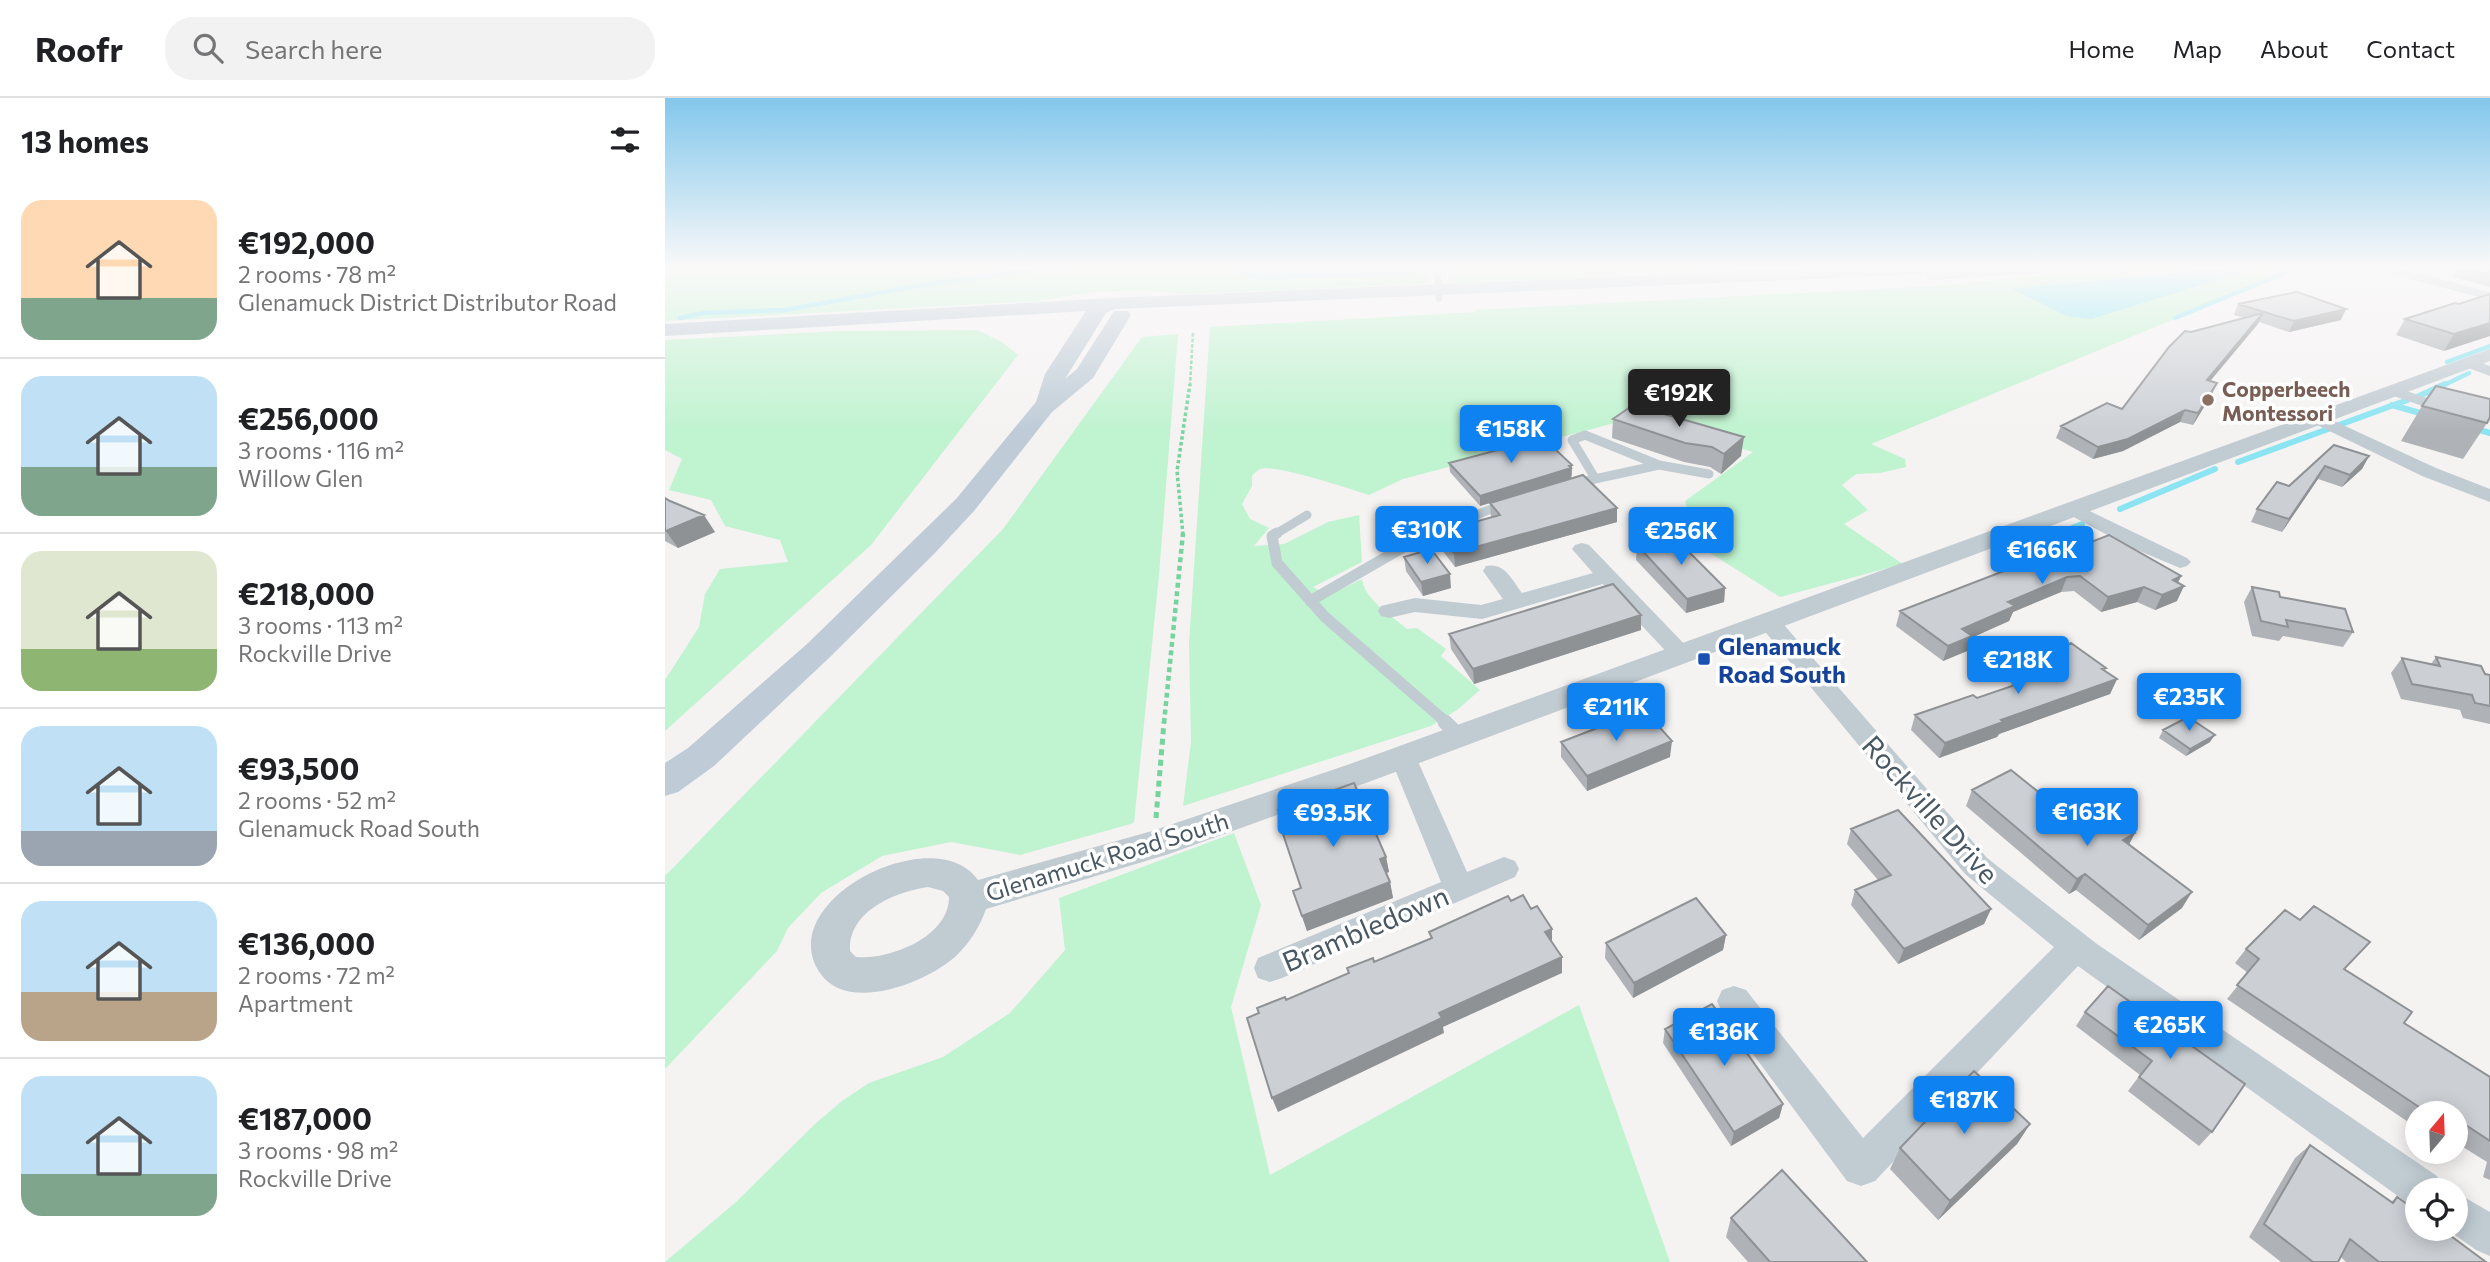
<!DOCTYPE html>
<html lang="en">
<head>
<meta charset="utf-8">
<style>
	:root { --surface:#fff; --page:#f2f2f2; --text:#202124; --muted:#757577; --line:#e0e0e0; --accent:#0f82f2 }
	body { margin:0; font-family:Commissioner,sans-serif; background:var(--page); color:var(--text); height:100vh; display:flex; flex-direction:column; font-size:26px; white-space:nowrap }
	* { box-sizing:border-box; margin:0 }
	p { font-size:23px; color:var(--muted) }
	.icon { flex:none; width:38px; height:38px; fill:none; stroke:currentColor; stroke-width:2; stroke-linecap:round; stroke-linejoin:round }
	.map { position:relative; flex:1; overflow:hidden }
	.details { display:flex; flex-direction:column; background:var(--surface); width:665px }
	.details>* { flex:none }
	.needle { width:46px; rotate:19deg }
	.buttons { position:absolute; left:1740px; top:1003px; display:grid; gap:14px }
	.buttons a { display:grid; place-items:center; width:63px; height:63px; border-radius:50%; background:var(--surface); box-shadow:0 4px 18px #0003; font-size:35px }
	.price { position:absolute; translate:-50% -60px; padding:0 16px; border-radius:7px; background:var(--accent); color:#fff; font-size:23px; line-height:46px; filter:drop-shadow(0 2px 4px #0008) }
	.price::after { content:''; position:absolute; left:50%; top:42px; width:21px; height:16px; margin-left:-10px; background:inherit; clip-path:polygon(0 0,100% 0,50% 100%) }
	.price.on { background:#222; color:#fff }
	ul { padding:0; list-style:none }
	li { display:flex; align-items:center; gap:21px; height:175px; padding:0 21px }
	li+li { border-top:2px solid var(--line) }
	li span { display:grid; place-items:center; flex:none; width:196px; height:140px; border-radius:21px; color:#555 }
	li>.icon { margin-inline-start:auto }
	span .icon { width:84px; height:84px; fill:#fffc; stroke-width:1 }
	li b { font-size:30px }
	h2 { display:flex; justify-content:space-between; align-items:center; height:84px; padding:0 21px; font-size:30px }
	header { display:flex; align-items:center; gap:42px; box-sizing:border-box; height:98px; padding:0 35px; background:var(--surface); border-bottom:2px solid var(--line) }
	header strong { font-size:33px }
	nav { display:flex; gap:38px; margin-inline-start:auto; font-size:24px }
	.search { width:490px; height:63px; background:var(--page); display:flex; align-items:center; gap:18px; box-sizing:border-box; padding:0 24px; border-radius:28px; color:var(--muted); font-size:26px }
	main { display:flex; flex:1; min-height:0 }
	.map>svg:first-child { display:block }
</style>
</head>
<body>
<header>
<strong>Roofr</strong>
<div class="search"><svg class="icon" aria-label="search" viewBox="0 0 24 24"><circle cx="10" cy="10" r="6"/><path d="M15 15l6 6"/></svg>Search here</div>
<nav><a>Home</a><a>Map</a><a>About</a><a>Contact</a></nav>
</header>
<main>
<section class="details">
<h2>13 homes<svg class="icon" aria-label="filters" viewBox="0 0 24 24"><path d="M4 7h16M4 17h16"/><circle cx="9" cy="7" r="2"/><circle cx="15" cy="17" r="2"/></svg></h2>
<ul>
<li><span style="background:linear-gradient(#ffd9b3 70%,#7fa58c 0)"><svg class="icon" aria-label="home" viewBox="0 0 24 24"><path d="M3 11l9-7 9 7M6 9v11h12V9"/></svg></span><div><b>€192,000</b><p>2 rooms · 78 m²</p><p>Glenamuck District Distributor Road</p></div></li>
<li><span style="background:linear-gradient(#bfe0f5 65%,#7fa58c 0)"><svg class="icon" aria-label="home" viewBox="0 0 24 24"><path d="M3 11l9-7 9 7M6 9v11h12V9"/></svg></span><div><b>€256,000</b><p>3 rooms · 116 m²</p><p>Willow Glen</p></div></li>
<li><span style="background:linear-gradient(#dfe7d0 70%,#8fb573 0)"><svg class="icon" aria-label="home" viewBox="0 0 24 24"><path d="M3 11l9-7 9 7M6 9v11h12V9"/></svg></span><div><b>€218,000</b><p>3 rooms · 113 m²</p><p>Rockville Drive</p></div></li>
<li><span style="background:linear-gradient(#bfe0f5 75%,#9aa5b1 0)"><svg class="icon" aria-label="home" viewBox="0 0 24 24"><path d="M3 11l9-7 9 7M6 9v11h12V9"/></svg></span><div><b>€93,500</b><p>2 rooms · 52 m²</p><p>Glenamuck Road South</p></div></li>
<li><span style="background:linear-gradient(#bfe0f5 65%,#b9a48a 0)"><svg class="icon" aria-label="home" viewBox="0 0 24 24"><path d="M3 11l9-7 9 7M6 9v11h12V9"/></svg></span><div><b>€136,000</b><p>2 rooms · 72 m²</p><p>Apartment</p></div></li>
<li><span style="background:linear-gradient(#bfe0f5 70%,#7fa58c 0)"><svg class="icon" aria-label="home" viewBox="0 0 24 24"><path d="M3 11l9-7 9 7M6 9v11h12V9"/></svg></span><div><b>€187,000</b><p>3 rooms · 98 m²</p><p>Rockville Drive</p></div></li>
</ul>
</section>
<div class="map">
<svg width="1825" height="1164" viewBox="0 0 1825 1164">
	<rect width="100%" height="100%" fill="#f5f2f2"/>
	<!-- green -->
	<path fill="#c0f3d0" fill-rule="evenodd" d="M0,169H760L763,171L765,183L759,186L520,196L475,192L428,194L374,203L0,223ZM575,169L747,170L619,182L572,174Z
		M784,169H1140L799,185L785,183Z
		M1469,169H1636L1206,346L1240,361L1241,369L1215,375L1191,376L1177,387L1203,412L1179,426L1238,466L1115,499L1034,448L1020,403L1088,354L972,319L738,381L704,397C685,391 611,366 596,371C594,371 588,376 587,378V388L577,406L585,421L604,430L589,448L619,446L663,424L694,417L697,464L648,489L663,498L697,481C699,501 727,518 742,531L752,530L781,551L776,558L815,592L792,612L766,628L518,708L526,644L524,545L545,229L812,214L809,212L1269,188Z
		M312,232L337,244L353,257L206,447L0,633V582L34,529L40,496L55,471L123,464L115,442L60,428L46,402L4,392L17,361L0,352V242L175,233Z
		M513,236L494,477L469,725L355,757L286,744L217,758L156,795L123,830L112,853L0,971V778L338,431L477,239Z
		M569,735L596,807L566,909L605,1077L914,907L1005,1164H0L71,1104L150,1026L177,1003L204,985L278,959L345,915L400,852L394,800Z"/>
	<!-- water -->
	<path fill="#8ae4f2" d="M574,169L747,170L748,178L630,180C615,183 585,183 572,175Z
		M1569,169L1588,171L1426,221L1402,218L1347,191Z"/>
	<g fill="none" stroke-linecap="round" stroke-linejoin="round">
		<!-- stream-far2 -->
		<path stroke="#8ae4f2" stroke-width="4.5" d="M15,220L39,215L120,212L257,187L391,169
			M1510,220L1634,169
			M1782,264L1825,248
			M1777,288L1804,275"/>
		<!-- stream-far1 -->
		<path stroke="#8ae4f2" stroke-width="6" d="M1752,299L1780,286
			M1727,307L1762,317
			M1808,330L1825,335
			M1573,364L1745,301
			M1455,411L1550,371
			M1391,437L1417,426"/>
		<!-- stream -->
		<path stroke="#8ae4f2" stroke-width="7" d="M1357,451L1395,435"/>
		<!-- path-far3 -->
		<path stroke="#75d49e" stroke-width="2.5" stroke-dasharray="3.5 2" stroke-linecap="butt" d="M525,288L528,234"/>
		<!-- path-far2 -->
		<path stroke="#75d49e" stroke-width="3.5" stroke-dasharray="3.5 2.5" stroke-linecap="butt" d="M518,437L512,373L525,286"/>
		<!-- path-far1 -->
		<path stroke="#75d49e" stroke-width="4.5" stroke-dasharray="5 3.5" stroke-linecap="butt" d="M499,625L518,435"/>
		<!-- path -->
		<path stroke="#75d49e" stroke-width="5" stroke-dasharray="6 4.5" stroke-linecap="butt" d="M491,720L499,624"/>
		<!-- service-far3 -->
		<path stroke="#c0cbd2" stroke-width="7" d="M772,169L774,200"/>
		<!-- service-far2 -->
		<path stroke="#c0cbd2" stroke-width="9" d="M1728,293L1774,309
			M930,380L907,342L920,337L994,367
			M907,386L994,367L1044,376
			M609,437L642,417
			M760,437L839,406"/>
		<!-- service-far1 -->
		<path stroke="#c0cbd2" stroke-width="11" d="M612,435L607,438L612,465L660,519L782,625
			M645,503L763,435"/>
		<!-- service -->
		<path stroke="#c0cbd2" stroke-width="15" d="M780,624L795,639"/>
		<!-- minor -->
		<path fill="#c0cbd2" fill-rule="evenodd" d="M1710,169H1730L1825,194V202L1711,172Z
			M1803,260L1825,268V278L1798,268L1795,265L1798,262Z
			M1654,316L1771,370L1825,391V404L1757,378L1648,325L1645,321L1648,317Z
			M1410,406L1522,460L1526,464L1522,468L1515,470L1465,449L1403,416L1400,412Z
			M917,445L924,447L1025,552L1029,557L1025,562L1017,565L1009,562L938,486L817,521L750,514L724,520L716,518L713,513L716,508L750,500L816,507L838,501L818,473L821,468C840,464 847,482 857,495L928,475L907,451L910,447Z
			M1105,518L1113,520L1322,760L1432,846L1772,1078L1778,1092H1752V1109L1744,1106L1413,868L1210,1083L1196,1088L1182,1083L1057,914L1052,903L1057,892L1069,888L1081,892L1198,1040L1389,849L1300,776L1097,530L1094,525L1097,520Z
			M738,649L747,652L751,659L802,774L839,759L850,763L854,771L850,779L617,880L605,884L593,880L589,870L593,860L776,784L725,659L729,652Z
			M1790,1094L1825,1114V1158L1811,1152L1780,1130H1790Z"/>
		<!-- tertiary -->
		<path fill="#c0cbd2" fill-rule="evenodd" d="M1825,251V263L709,682L504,756L321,811C315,828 306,843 293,856C266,883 183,917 155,875C106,803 270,720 313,782L487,733L685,666ZM263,789L278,793L284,799C284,839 225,862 191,859L185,853C183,813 230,794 263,789Z"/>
		<!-- secondary -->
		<path fill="#bfccd7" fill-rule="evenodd" d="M1177,169H1394L1385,174L1269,182L1263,181L1261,176L450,211L441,215L400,281L412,271L449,213H463L466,217L428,280L387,314L309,413L269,456L164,560L49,668L13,694L0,698V665L23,650L142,546L291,401L371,304L380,276L421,213L0,238V226L447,200Z"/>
	</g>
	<!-- wall -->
	<path fill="#afb3b7" d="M1794,169H1825V189L1788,179Z
		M1825,196L1779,253L1731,237L1740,221L1794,206Z
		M1573,206L1676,222L1624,234L1594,224L1545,283L1547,296L1528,327L1515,324L1458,353L1428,361L1391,340L1396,328L1457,311L1526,234L1580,220L1569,217Z
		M1757,308L1822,325L1798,361L1736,343Z
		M948,321L1076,358L1056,376L1045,369L1019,364L947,340Z
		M828,347L907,367V377L906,380L825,405L952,410V424L790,469L774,448L773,434L826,419L825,405L815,408L785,374L784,365L828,353Z
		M1669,347L1704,358L1697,371L1677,389L1653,381L1617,434L1586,424L1592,411L1624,388Z
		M0,400L50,434L13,450L0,443Z
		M972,447L1060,490L1059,504L1021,515L971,462Z
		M739,459L786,490L758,498L741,473Z
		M1344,471L1516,478L1513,485L1512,503L1490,512L1472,504L1436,514L1409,493L1396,494L1348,514L1344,523L1306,540L1302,553L1278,563L1231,528L1235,513Z
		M1587,489L1615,499L1688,534L1678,549L1618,538L1614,543L1587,538L1579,504Z
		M976,517V532L809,586L786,551L784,536Z
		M1771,559L1825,577V626L1798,620L1795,612L1736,601L1726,575L1737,560L1766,566Z
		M1378,564L1441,570L1440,573L1452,581L1445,596L1334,636L1332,639L1274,660L1246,632L1250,617L1312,600L1372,579Z
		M1498,632L1545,644L1521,658L1494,640Z
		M896,644L1005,659L922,693L896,659Z
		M1307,692L1417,729L1470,735L1464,747L1517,810L1474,842L1411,792L1404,796L1301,708Z
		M613,712L721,759L724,774L721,775L725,784L728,800L642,833L628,793L636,790L618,736L621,735Z
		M1186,731L1326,811L1319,826L1233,866L1186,807L1190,792L1213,782L1182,746Z
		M1061,837L1058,852L968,900L940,860L941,845Z
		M1581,851L1680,872L1739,925L1825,979V1082L1818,1079L1822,1064L1790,1044V1015H1752V1030L1562,901L1583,875L1570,865Z
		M1443,888L1547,1034L1534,1048L1463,993L1475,977L1411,928L1420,914Z
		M1000,931L1118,1006L1114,1020L1066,1048L998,945Z
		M1365,1026L1352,1046L1273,1122L1225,1071L1235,1050Z
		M1645,1047L1726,1104L1732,1099L1821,1164H1681L1676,1159L1673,1164H1616L1584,1139L1630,1060Z
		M1066,1120L1202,1164H1083L1061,1139Z"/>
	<!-- shaded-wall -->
	<path fill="#8f9295" d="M1681,211L1676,222L1624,234L1629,223Z
		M1598,215L1593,226L1536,294L1542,282Z
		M1825,225V238L1779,253L1789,236Z
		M1552,285L1547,296L1528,327L1533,315Z
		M1520,312L1515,324L1458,353L1428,361L1433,349Z
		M1079,339L1076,358L1056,376L1059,356Z
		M1704,358L1697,371L1677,389L1685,377Z
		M907,367L906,380L815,408V398Z
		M1660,368L1653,381L1617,434L1624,421Z
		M952,410V424L790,469L789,455Z
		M39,417L50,434L13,450L1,433Z
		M785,476L786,490L758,498L756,484Z
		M1516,478L1509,492L1519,488L1512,503L1490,512L1497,497L1508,482Z
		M1402,479L1396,494L1348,514L1344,523L1306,540L1302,553L1278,563L1283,548L1297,531L1343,504Z
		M1479,489L1472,504L1436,514L1443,499Z
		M1060,490L1059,504L1021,515L1022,501Z
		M976,517V532L809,586L808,571Z
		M1452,581L1445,596L1334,636L1332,639L1274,660L1280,645L1336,622Z
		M1550,637L1545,644L1521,658L1525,651Z
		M1007,643L1005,659L922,693V678Z
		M1470,735L1462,750L1458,742Z
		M721,759L724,774L718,776L715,761Z
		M1420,776L1411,792L1404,796L1412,781Z
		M725,784L728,800L642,833L637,818Z
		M1527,794L1517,810L1474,842L1483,827Z
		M1326,811L1319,826L1233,866L1239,851Z
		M887,831V846L880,834Z
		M1061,837L1058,852L968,900L969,885Z
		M897,859V875L778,929L779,935L613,1014L607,1000L774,915Z
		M1118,1006L1114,1020L1066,1048L1069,1034Z
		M1365,1026L1352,1046L1273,1122L1285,1103Z"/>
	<!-- building -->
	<path fill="#ccd0d5" stroke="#8f9295" stroke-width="2" d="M1795,169H1825V177Z
		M1632,194L1681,211L1629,223L1573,206Z
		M1825,196V225L1789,236L1740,221L1790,205L1794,206Z
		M1598,215L1542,282L1552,285L1533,315L1520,312L1463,341L1433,349L1396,328L1442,305L1457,311L1504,249L1520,233L1526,234Z
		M1771,288L1825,301V319L1822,325L1757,308Z
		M968,307L1079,339L1059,356L1047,349L1020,345L948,321Z
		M875,337L907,367L904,368L906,370L815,398L784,365L833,352L828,347Z
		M1669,347L1704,358L1685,377L1660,368L1624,421L1592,411L1612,384L1624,388Z
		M918,377L952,410L789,455L773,434L835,417L825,405Z
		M0,400L5,403L39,417L1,433L0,432Z
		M1444,437L1516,478L1508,482L1519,488L1497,497L1479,489L1443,499L1415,478L1402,479L1343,504L1350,508L1297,531L1307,538L1283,548L1235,513L1344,471L1372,465Z
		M1008,438L1060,490L1022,501L972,447Z
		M766,451L785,476L756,484L739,459Z
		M948,486L976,517L808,571L784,536Z
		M1587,489L1614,494L1615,499L1680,511L1688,534L1621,522L1623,529L1596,523Z
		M1406,545L1441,570L1437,571L1452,581L1336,622L1338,624L1280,645L1250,617L1308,597L1312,600L1391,573L1378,564Z
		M1771,559L1816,568L1820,576L1825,577V608L1810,605L1807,597L1747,586L1737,560L1775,568Z
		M979,612L1007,643L922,678L896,644Z
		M1523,619L1550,637L1525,651L1498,632Z
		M1346,672L1417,729L1443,714L1470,735L1458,742L1527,794L1483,827L1420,776L1412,781L1307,692Z
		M689,685L721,759L715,761L725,784L637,818L628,793L636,790L618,736L623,734L613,712Z
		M1233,712L1326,811L1239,851L1190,792L1226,777L1186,731Z
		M858,797L866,811L872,808L887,831L880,834L897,859L774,915L777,920L607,1000L582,920L594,915L592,910L620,899L621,902L684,875L682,870L708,860L709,864L755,845L767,840L764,834L843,798L846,803Z
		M1031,800L1061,837L969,885L941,845Z
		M1649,808L1705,844L1679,871L1747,914L1739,925L1825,979V1043L1790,1020V1015H1782L1773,1009L1769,1015H1763L1572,887L1594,861L1581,851L1620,812L1635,822Z
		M1443,888L1580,986L1547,1034L1474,979L1487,963L1420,914Z
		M1047,906L1118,1006L1069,1034L1000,931Z
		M1309,973L1365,1026L1285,1103L1235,1050Z
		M1645,1047L1728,1105L1732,1099L1752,1113V1130H1775L1821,1164H1714L1685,1141L1673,1164H1648L1599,1126Z
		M1117,1072L1202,1164H1105L1066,1120Z"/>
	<!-- sky -->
	<linearGradient id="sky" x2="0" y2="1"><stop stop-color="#82c7ec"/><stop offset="0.51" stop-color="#faf9f9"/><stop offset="1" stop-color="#faf9f9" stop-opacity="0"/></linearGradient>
	<rect width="1825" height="332" fill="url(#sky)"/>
	<!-- markers -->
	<circle fill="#8d6e63" stroke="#fff" stroke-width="2.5" cx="1543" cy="302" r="7"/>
	<rect fill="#1a4fb4" stroke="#fff" stroke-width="2.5" x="1032" y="554" width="14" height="14" rx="3.5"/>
	<g text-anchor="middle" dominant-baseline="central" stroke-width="7" stroke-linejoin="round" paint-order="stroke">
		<!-- far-education labels -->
		<g font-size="21" font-weight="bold" fill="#785e54" stroke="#fff" text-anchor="start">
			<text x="1557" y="290">Copperbeech<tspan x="1557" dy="24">Montessori</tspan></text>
		</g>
		<!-- transit labels -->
		<g font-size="24" font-weight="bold" fill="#164399" stroke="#fff" text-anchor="start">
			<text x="1053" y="547">Glenamuck<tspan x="1053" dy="28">Road South</tspan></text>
		</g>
		<!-- street labels -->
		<g font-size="24" fill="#485761" stroke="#fff">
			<text transform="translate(442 758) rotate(-17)">Glenamuck Road South</text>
		</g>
		<!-- near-street labels -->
		<g font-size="28" fill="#485761" stroke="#fff">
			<text transform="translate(1266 711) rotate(48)">Rockville Drive</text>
			<text transform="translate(700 830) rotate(-23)">Brambledown</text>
		</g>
	</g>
</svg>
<div class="buttons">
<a><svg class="needle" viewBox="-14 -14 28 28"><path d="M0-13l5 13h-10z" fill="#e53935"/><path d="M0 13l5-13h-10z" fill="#757577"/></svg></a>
<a><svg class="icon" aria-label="locate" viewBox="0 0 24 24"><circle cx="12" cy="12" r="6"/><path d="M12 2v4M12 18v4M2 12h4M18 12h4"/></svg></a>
</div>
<b class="price on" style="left:1014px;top:331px">€192K</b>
<b class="price" style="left:846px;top:367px">€158K</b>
<b class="price" style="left:762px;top:468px">€310K</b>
<b class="price" style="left:1016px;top:469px">€256K</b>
<b class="price" style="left:1377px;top:488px">€166K</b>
<b class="price" style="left:1353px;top:598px">€218K</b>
<b class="price" style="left:1524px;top:635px">€235K</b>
<b class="price" style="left:951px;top:645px">€211K</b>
<b class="price" style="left:1422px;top:750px">€163K</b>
<b class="price" style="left:668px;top:751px">€93.5K</b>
<b class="price" style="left:1505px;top:963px">€265K</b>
<b class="price" style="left:1059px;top:970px">€136K</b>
<b class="price" style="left:1299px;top:1038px">€187K</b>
</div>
</main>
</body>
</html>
